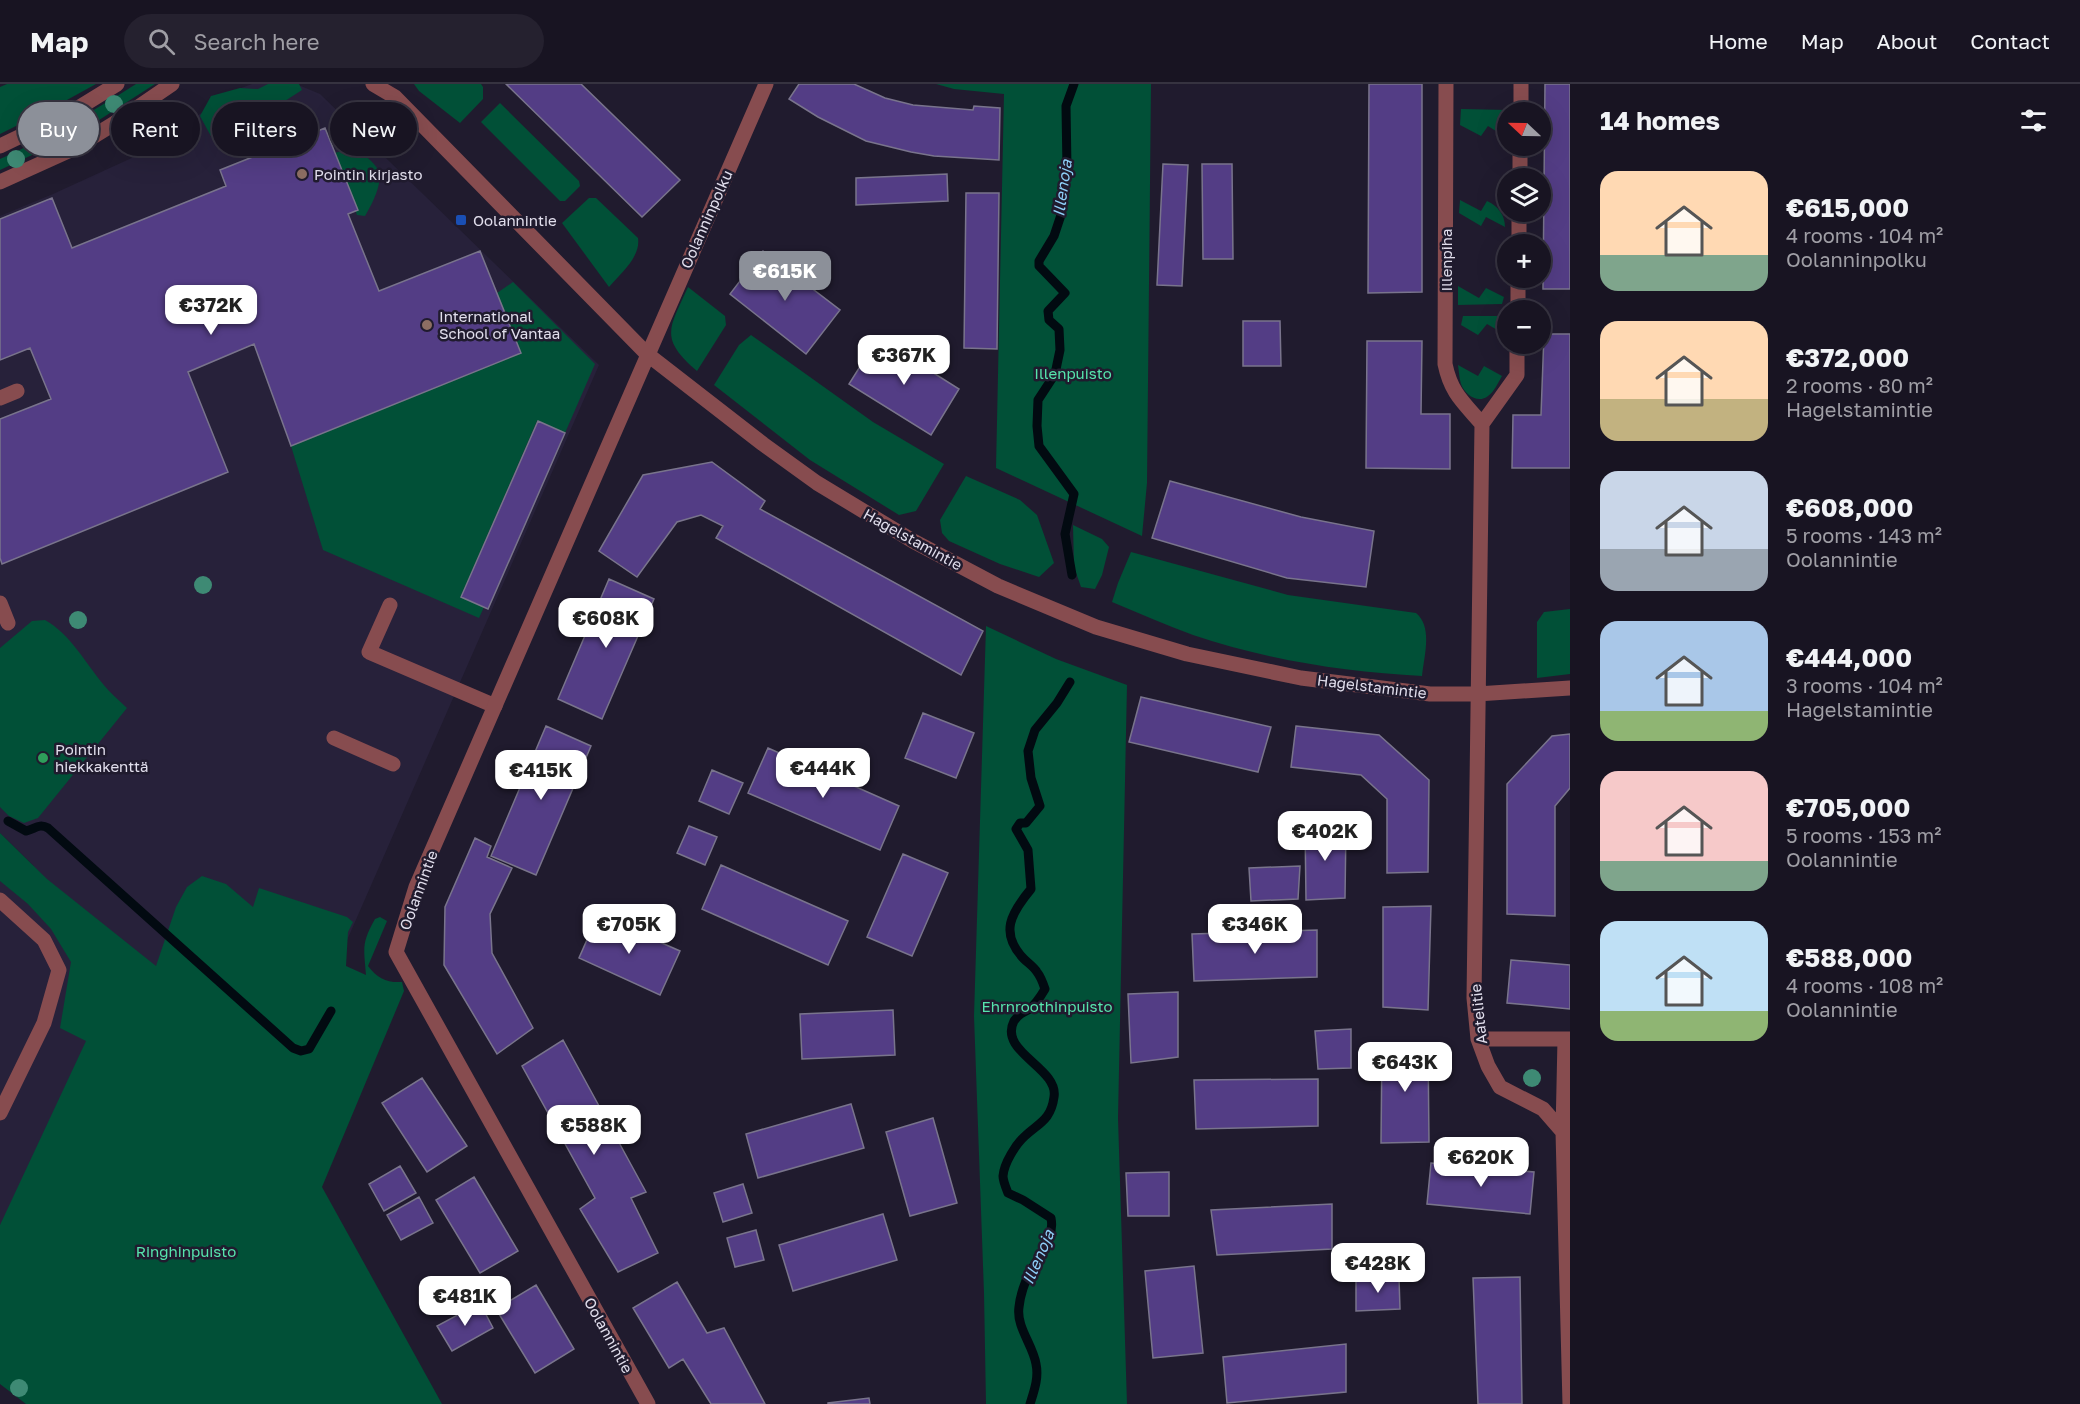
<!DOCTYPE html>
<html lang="en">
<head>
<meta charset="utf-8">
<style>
	:root { --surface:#181422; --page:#25212f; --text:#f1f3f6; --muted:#9f9ea5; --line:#363340; --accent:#8c9099 }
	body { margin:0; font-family:"Golos Text",sans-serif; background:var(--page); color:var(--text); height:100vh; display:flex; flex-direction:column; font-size:22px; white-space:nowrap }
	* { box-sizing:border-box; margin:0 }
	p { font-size:20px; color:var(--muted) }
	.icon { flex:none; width:33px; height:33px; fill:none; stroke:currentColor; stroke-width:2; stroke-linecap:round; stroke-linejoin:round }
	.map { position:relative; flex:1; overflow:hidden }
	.sheet { display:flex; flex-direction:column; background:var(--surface); width:510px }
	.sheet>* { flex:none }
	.hud { position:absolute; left:18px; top:18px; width:570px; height:54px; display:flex; gap:12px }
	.needle { width:39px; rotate:292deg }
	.controls { position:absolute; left:1497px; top:18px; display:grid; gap:12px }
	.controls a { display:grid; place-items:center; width:54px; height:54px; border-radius:50%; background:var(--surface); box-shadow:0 6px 24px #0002,0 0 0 2px var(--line); font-size:30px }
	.price { position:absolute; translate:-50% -51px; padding:0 14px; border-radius:12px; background:#fff; color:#222; font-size:20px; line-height:39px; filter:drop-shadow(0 2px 3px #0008) }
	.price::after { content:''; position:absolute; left:50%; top:36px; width:18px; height:14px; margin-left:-9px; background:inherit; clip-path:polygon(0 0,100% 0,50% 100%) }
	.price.selected { background:var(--accent); color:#fff }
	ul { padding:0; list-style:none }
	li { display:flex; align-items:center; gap:18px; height:150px; padding:0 30px }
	li span { display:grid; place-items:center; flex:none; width:168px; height:120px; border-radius:18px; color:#555 }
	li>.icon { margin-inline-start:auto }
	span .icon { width:72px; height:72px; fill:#fffc; stroke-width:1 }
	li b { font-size:26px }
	h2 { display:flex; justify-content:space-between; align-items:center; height:72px; padding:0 30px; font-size:26px }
	.tag { padding:0 21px; border-radius:27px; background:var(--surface); box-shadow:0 6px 24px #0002,0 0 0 2px var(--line); font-size:21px; line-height:54px }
	.tag.selected { background:var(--accent); color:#fff }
	header { display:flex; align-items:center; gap:36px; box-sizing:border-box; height:84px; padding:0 30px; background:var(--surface); border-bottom:2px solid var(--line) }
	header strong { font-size:28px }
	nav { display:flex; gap:33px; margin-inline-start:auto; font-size:21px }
	.search { width:420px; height:54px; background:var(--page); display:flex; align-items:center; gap:15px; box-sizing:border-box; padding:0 21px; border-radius:33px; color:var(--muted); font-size:22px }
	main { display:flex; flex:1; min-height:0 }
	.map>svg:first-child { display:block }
</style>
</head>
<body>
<header>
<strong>Map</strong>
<div class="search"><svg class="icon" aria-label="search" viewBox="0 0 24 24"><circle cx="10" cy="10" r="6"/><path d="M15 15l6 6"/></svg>Search here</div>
<nav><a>Home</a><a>Map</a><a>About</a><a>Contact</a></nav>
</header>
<main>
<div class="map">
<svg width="1570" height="1320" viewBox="0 0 1570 1320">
	<rect width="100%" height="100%" fill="#201b2e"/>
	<!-- built -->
	<path fill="#27213a" d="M252,0H296L320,10L599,281L337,879L0,1204V754L35,783L0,749V132L53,110L147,67L233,7Z"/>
	<!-- green -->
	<path fill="#015037" d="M7,0H96L56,22L0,50V3Z
		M136,0H155L79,49L0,86V75C47,54 92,28 136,0Z
		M268,0H299L302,6L223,57L213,56L200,32L211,12L240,4L258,5Z
		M414,0H481L483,3V15L460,39L419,7Z
		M936,0H1151L1147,399L1142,452L996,384L1004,10L954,5Z
		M500,19L579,97L580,102L565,117H560L481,38Z
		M1461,25L1508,26L1507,54L1488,42L1481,52L1460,41Z
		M354,63C361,69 375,78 378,86C384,99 371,122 365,132L357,131L335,69Z
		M589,114H596L638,154C641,173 620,190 609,203L562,139Z
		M1460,116L1481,127L1487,117C1498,122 1505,131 1505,143L1486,133L1481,142L1459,129Z
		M513,198L595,280L565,349L537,337L461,512L484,523L479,534L323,466L291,362L521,269L497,209Z
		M1458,202L1479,214L1486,204L1504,213L1502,220L1458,221Z
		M688,203L725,232L726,241L697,287C659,254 669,245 688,203Z
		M1463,232H1503L1504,250L1487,240L1478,251L1461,241Z
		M751,251L873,338L944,380L916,427L899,431L810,376L714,301L739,261Z
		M1458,281L1478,292L1484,282L1502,292C1498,299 1494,308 1488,312C1478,320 1465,311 1461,300C1459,294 1459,287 1458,281Z
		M966,392L1020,416L1037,431L1054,479L1039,493L1000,480L949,457L942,449L940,436Z
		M1073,441L1102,455L1109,463L1102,491L1095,505L1081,503L1074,483Z
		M1131,468L1288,511L1416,529C1433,543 1424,572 1422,592C1345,588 1267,576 1193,551C1166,541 1139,529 1112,518L1118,499Z
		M1570,525V590L1537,594V538L1544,528Z
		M45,536C70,550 85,578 103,600C110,609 119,616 127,624L38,734L24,739L9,732L0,723V564L32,537Z
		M986,542L1056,575L1127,601L1118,1034L1127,1320H986L984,1209L974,932Z
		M0,749L47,795L156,882L176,823L187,803L202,792L226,800L253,823L259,804L347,833L353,838L348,848L346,882L366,891C364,864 361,860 375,835L380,833L387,837L368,882C377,894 387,899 402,898L404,907L322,1103L442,1320H26L0,1300V1141L86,957L60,944L71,878L51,845L28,820L0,797Z"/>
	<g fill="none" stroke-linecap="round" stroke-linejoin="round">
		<!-- stream -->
		<path stroke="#020a11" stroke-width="9" d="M1072,491L1065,450L1074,410L1039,362L1037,342L1038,316L1055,290L1060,266L1059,245L1049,236L1048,227L1065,209L1039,182V177L1054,152L1061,131L1067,85L1066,22L1074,0
			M8,737L26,747C35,745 39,739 48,744L293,964L301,967L309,965L331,927
			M1030,1320C1034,1307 1039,1294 1036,1280C1033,1261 1016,1243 1019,1223C1020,1212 1025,1197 1030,1188C1040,1170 1055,1155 1051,1134L1023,1116L1008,1109C1006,1104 1003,1097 1003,1092C1004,1079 1016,1060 1025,1052C1039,1039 1051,1036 1054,1013C1059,984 998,968 1014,937C1018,931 1022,929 1028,926C1035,921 1041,912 1045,905C1043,899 1041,893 1037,888C1034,883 1028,879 1024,875C999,849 1011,829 1031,805L1028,766L1016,745L1020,739H1026L1040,722L1031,694L1028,667L1035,646L1057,619L1070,598"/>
	</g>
	<!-- building -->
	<path fill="#533d85" stroke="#79748c" stroke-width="1.5" d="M506,0H581L680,96L642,133Z
		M799,0H854L885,14L913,21L973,26L974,22L1000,24L999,76L934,72L911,68L866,57L818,33L789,15Z
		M1369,0H1422V208L1368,209Z
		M1545,0H1570V205H1543Z
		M325,44L358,126L348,130L379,207L480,167L521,269L291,362L254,260L188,288L228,388L2,480L0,474V335L51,315L30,264L0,276V135L52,114L72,164L226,102L220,86Z
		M1163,80L1188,81L1182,202L1157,201Z
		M1202,80H1232L1233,175H1203Z
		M947,90L948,117L856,121V94Z
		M966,109H999L997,265L964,264Z
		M763,167L840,226L806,270L730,210Z
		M1243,237H1280L1281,282H1243Z
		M1544,250H1570V384H1512L1513,331H1541Z
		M878,254L959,305L931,351L849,300Z
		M1367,257H1422L1421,330H1450V385L1366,384Z
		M538,337L565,349L488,525L461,513Z
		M712,378L765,417L760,425L983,547L961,591L716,454L723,442L701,431L677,438L637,493L599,467L643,391Z
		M1170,397L1301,433L1374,447L1366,503L1287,494L1152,454Z
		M609,495L654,515L602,635L558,615Z
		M1141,613L1271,643L1258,688L1129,658Z
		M923,629L974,649L956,694L905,674Z
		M546,642L591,662L536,791L491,772Z
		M1296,642L1379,651L1429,696L1428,788L1387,789V715L1361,691L1291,683Z
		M1570,650V704L1555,722V832L1507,830V700L1552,652Z
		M768,664L899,722L880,766L748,709Z
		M712,686L743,699L729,730L699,717Z
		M1305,741L1346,742L1345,814L1306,816Z
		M689,742L717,753L705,781L677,769Z
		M475,754L491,762L487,773L512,784L490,830L492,869L533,944L497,970L444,881L445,823Z
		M903,770L948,789L912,872L867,853Z
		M721,781L848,837L828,881L702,825Z
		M1300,782L1298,815L1251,817L1249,784Z
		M1431,822L1428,926L1383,923V823Z
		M598,831L680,867L660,911L579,874Z
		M1317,846V893L1194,897L1192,850Z
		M1511,876L1570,881V925L1507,919Z
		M1178,908V973L1131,979L1128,910Z
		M893,926L895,971L802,975L800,930Z
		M1351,945V984L1318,985L1315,947Z
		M563,956L646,1108L631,1114L658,1169L618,1188L580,1125L595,1114L522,982Z
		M1428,959L1429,1058L1381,1059L1382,960Z
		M422,994L467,1062L427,1088L382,1019Z
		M1318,995V1042L1196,1045L1194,996Z
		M851,1020L864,1064L758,1094L746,1050Z
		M933,1034L957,1119L910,1132L886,1048Z
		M1431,1079L1534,1088L1530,1130L1427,1120Z
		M400,1082L416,1109L384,1127L369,1100Z
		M1169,1088V1132H1128L1126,1089Z
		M474,1093L518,1167L480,1189L436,1116Z
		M743,1100L752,1129L723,1138L714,1109Z
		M419,1113L433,1139L401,1156L387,1131Z
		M1332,1120V1165L1217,1171L1211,1126Z
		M883,1130L897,1176L793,1207L779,1161Z
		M756,1146L764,1176L735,1183L727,1154Z
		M1194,1182L1203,1269L1153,1274L1145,1187Z
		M1520,1193L1522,1320H1478L1473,1194Z
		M1399,1194L1400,1225L1356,1227V1195Z
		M677,1198L707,1249L724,1244L765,1320H711L683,1275L669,1284L633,1224Z
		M536,1201L574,1265L535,1289L496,1225Z
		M480,1219L493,1244L452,1267L437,1242Z
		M1346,1260V1308L1227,1319L1223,1273Z
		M869,1314L870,1320H828V1319Z"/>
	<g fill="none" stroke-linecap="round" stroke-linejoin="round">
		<!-- service -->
		<path stroke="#874c4f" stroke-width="15" d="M0,314L17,307
			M0,519L8,539
			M390,521L369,568L495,622
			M334,654L393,680
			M0,816L44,856L59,886L44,939L0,1029"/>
		<!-- minor -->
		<path stroke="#874c4f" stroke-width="15" d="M373,0L395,13L647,270L763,360L817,399L913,457L998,502L1096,543L1187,570L1301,594L1430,610H1477L1570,604
			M1446,0L1445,280C1451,309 1463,318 1482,340L1517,291V260
			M1521,28V0
			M0,62L75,26L117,0
			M1520,94V62
			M0,98L73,65L115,39L172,0
			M1519,160V128
			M1518,226V194
			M1482,340L1474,914L1478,955L1488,982L1500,1003L1543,1025L1563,1048L1570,1320
			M1478,955H1565
			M1563,1048L1565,955H1570
			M648,1320L396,868L416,803L766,0"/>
	</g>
	<!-- trees -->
	<g fill="#3e8a74">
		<circle cx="114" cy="20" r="9"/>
		<circle cx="84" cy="41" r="9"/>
		<circle cx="48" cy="58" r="9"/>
		<circle cx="16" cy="75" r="9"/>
		<circle cx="203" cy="501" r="9"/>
		<circle cx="78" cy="536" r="9"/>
		<circle cx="1532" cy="994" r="9"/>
		<circle cx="19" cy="1304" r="9"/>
	</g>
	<!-- markers -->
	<g fill="#8d6e63" stroke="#201b2e" stroke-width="2">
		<circle cx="302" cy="90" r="6"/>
		<circle cx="427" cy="241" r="6"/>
	</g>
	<rect fill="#1a4fb4" stroke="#201b2e" stroke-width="2" x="455" y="130" width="12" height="12" rx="3"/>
	<circle fill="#2e9e5b" stroke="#201b2e" stroke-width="2" cx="43" cy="674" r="6"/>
	<g text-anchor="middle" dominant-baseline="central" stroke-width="5" stroke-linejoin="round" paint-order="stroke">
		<!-- poi labels -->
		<g font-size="15" fill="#e1deec" stroke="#201b2e" text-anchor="start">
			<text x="314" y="90">Pointin kirjasto</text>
			<text x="473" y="136">Oolannintie</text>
			<text x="439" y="232">International<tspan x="439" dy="17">School of Vantaa</tspan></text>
			<text x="55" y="665">Pointin<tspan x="55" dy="17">hiekkakenttä</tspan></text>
		</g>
		<!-- street labels -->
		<g font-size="15" fill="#e1deec" stroke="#201b2e">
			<text transform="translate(706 135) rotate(-66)">Oolanninpolku</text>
			<text transform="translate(1446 176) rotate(-90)">Illenpiha</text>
			<text transform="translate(913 455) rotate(29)">Hagelstamintie</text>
			<text transform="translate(1372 602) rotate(7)">Hagelstamintie</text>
			<text transform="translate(418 806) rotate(-70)">Oolannintie</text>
			<text transform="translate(1478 930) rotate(-96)">Aatelitie</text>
			<text transform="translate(609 1251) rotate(61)">Oolannintie</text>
		</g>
		<!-- park labels -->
		<g font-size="15" fill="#56e5ad" stroke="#201b2e">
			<text x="1073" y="289">Illenpuisto</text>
			<text x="1047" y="922">Ehrnroothinpuisto</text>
			<text x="186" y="1167">Ringhinpuisto</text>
		</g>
		<!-- water labels -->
		<g font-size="16" font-style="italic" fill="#8ecff8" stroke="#201b2e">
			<text transform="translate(1062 104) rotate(-82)">Illenoja</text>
			<text transform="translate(1038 1173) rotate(-67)">Illenoja</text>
		</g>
	</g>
</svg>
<div class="controls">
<a><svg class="needle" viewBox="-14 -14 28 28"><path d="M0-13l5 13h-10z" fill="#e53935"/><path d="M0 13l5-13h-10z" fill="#9f9ea5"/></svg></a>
<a><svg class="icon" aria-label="layers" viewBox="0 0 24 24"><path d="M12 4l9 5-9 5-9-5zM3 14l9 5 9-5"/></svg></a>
<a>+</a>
<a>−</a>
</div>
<b class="price selected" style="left:785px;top:218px">€615K</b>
<b class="price" style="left:211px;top:252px">€372K</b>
<b class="price" style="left:904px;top:302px">€367K</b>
<b class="price" style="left:606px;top:565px">€608K</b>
<b class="price" style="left:823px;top:715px">€444K</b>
<b class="price" style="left:541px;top:717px">€415K</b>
<b class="price" style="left:1325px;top:778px">€402K</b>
<b class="price" style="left:629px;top:871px">€705K</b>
<b class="price" style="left:1255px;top:871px">€346K</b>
<b class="price" style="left:1405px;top:1009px">€643K</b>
<b class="price" style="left:594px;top:1072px">€588K</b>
<b class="price" style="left:1481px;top:1104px">€620K</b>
<b class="price" style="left:1378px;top:1210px">€428K</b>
<b class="price" style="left:465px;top:1243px">€481K</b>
<div class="hud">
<a class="tag selected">Buy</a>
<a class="tag">Rent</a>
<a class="tag">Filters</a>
<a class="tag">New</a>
</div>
</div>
<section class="sheet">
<h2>14 homes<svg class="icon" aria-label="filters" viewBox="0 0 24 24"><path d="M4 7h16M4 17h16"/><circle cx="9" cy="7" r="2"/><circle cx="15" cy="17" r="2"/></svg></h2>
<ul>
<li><span style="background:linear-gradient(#ffd9b3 70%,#7fa58c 0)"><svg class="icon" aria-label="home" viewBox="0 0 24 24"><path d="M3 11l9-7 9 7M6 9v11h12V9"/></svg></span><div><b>€615,000</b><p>4 rooms · 104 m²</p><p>Oolanninpolku</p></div></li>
<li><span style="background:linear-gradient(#ffd9b3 65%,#c2b280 0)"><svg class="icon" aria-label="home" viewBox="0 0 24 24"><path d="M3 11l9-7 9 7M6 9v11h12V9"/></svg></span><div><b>€372,000</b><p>2 rooms · 80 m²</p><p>Hagelstamintie</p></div></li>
<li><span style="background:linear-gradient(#c9d6e8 65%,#9aa5b1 0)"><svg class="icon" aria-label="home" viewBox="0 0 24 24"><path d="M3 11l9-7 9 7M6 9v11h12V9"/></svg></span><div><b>€608,000</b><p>5 rooms · 143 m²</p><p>Oolannintie</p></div></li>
<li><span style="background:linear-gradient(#a9c7e8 75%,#8fb573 0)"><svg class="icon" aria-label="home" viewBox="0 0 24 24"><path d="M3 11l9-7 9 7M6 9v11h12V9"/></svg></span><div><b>€444,000</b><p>3 rooms · 104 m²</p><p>Hagelstamintie</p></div></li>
<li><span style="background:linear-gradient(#f6c9c9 75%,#7fa58c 0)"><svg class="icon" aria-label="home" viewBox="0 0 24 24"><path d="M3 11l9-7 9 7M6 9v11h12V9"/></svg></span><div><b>€705,000</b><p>5 rooms · 153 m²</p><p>Oolannintie</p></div></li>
<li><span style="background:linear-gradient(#bfe0f5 75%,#8fb573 0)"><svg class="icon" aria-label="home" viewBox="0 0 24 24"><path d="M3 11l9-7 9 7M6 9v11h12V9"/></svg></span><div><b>€588,000</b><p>4 rooms · 108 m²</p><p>Oolannintie</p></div></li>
</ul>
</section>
</main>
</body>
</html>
